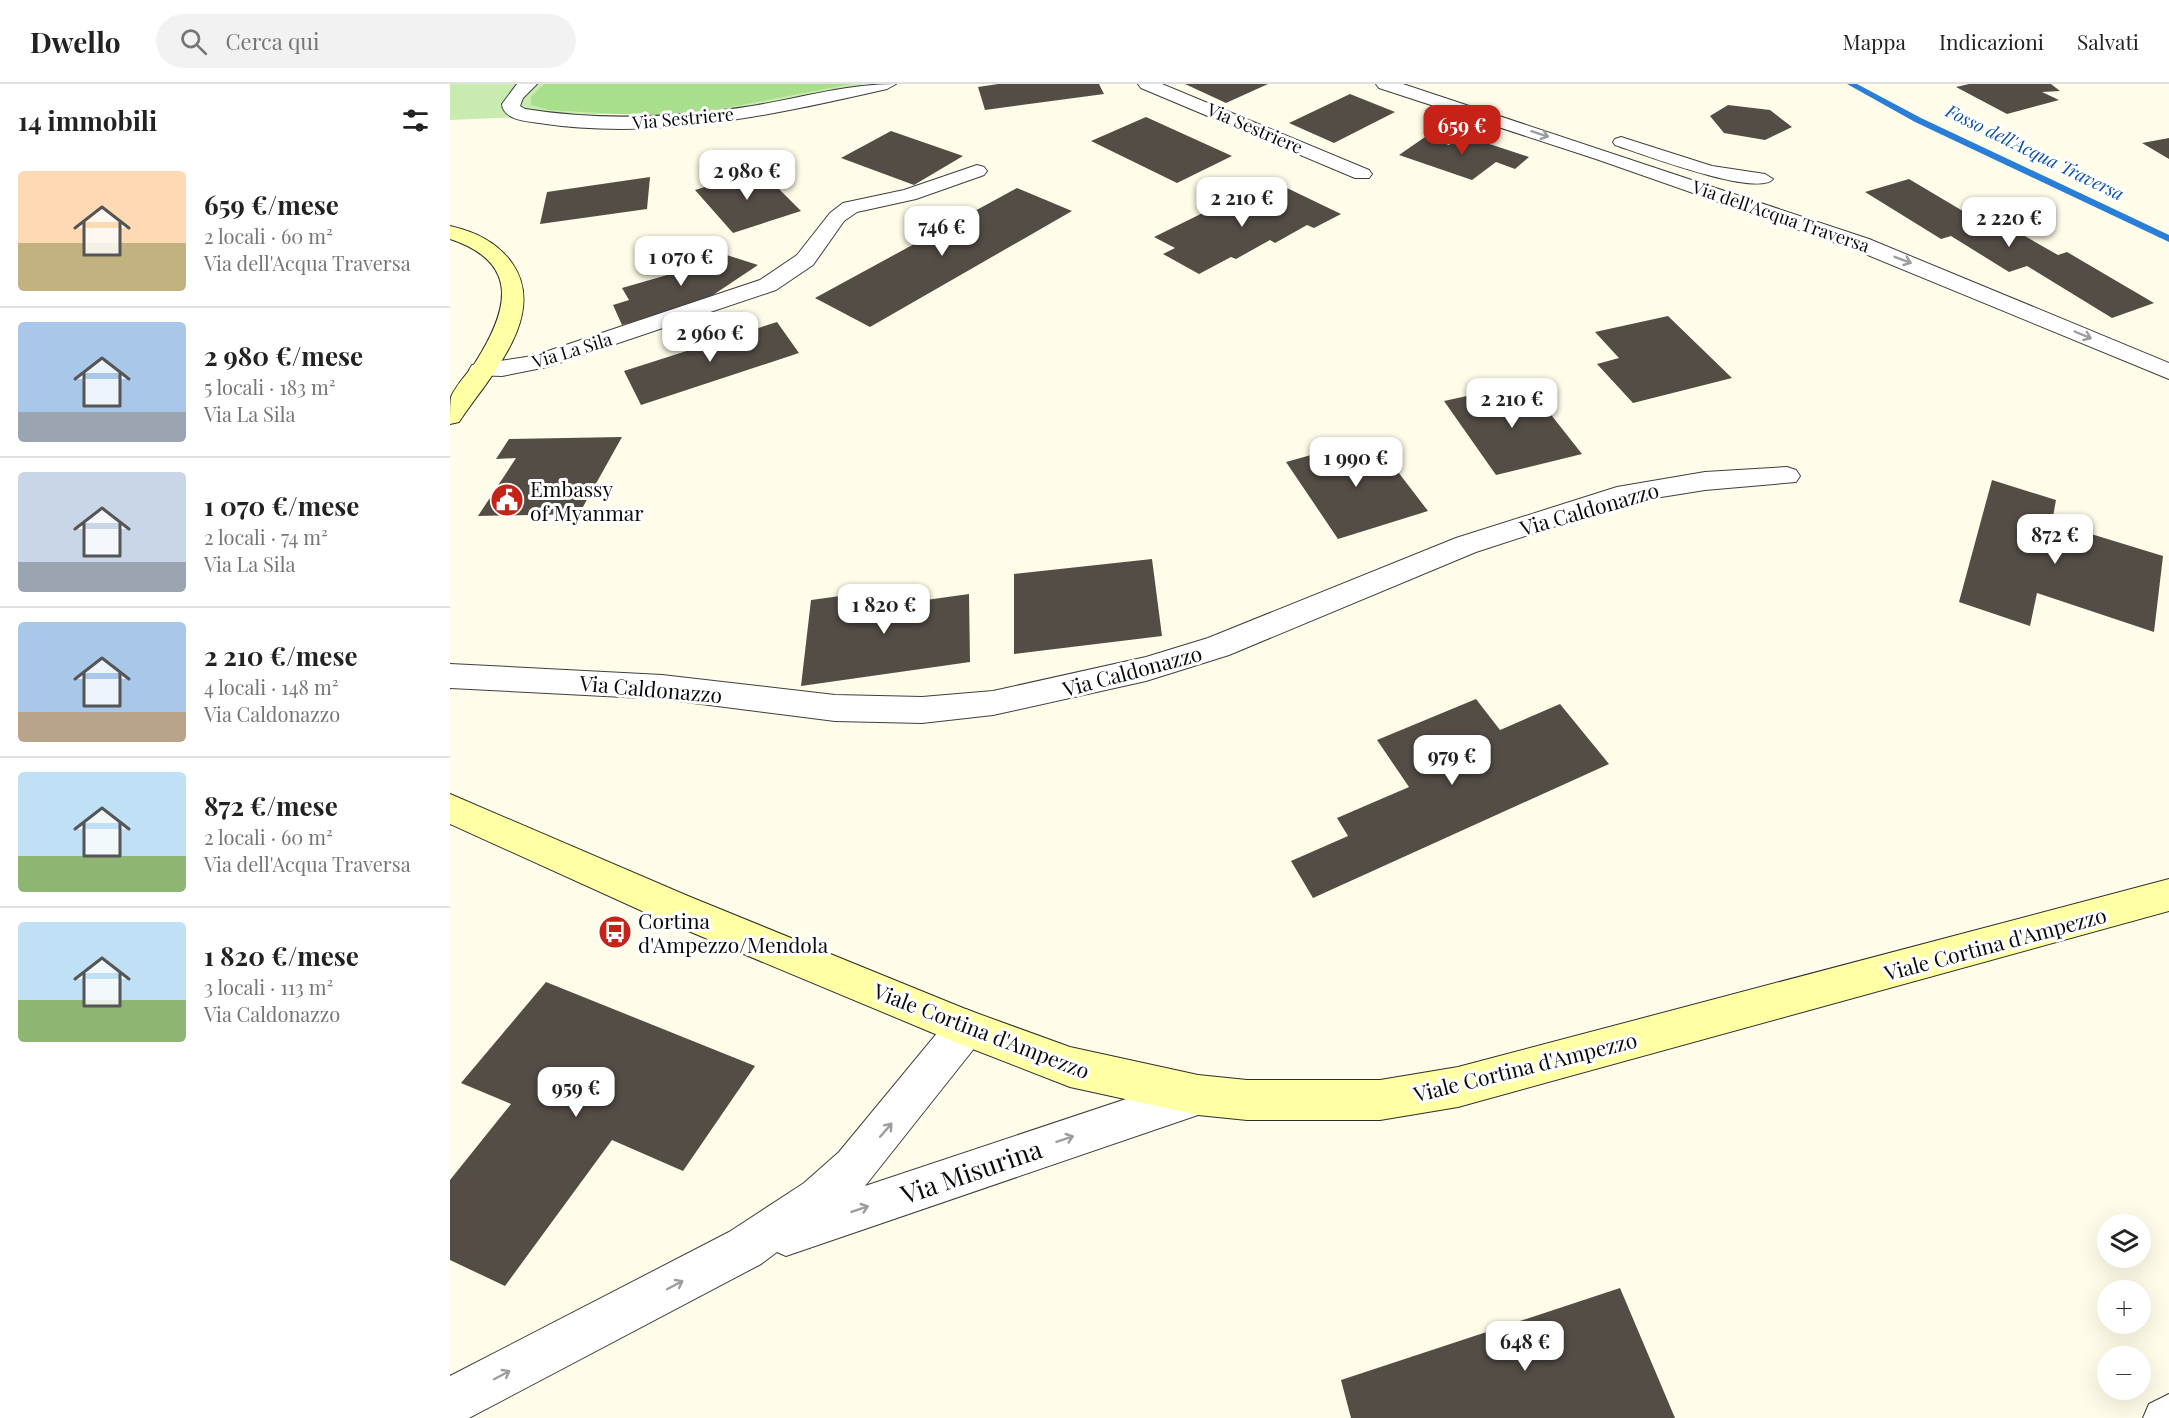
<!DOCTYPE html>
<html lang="it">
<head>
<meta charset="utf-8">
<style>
	:root { --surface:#fff; --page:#f2f2f2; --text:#222; --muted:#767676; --line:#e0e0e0; --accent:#c52318 }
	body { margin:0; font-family:"Playfair Display",serif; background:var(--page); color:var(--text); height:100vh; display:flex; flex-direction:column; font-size:22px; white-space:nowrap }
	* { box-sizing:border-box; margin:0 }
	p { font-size:20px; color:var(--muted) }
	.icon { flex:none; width:33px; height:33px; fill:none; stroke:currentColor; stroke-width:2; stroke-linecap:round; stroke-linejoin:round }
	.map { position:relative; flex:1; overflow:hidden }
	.drawer { display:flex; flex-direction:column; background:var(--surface); width:450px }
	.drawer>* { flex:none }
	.controls { position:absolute; left:1647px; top:1130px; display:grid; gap:12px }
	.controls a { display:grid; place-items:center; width:54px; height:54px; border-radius:50%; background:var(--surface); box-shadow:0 6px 24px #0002; font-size:30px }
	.price { position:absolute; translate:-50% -51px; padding:0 14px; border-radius:12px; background:#fff; color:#222; font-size:20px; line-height:39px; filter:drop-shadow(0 2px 3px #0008) }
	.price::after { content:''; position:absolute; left:50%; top:36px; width:18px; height:14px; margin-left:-9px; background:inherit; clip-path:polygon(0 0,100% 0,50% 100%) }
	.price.active { background:var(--accent); color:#fff }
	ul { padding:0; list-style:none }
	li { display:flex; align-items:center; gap:18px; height:150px; padding:0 18px }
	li+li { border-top:2px solid var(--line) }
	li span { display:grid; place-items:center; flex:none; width:168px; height:120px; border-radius:6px; color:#555 }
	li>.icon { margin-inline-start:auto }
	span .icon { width:72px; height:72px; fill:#fffc; stroke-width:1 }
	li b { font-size:26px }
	h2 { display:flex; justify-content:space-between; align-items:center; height:72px; padding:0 18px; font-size:26px }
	header { display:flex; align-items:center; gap:36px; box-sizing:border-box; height:84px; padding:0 30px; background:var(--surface); border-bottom:2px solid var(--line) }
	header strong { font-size:28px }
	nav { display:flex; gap:33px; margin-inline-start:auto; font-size:21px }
	.search { width:420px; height:54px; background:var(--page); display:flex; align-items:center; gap:15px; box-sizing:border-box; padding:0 21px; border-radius:33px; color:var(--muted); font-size:22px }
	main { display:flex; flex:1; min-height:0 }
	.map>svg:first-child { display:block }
</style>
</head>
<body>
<header>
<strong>Dwello</strong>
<div class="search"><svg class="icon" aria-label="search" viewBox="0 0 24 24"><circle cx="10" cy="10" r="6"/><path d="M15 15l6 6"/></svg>Cerca qui</div>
<nav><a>Mappa</a><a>Indicazioni</a><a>Salvati</a></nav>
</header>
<main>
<section class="drawer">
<h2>14 immobili<svg class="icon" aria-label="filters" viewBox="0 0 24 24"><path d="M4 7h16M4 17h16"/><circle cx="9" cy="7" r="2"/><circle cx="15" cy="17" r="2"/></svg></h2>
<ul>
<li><span style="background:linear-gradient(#ffd9b3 60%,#c2b280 0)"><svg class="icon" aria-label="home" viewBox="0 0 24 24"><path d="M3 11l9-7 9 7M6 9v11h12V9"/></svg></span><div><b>659 €/mese</b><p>2 locali · 60 m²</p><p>Via dell'Acqua Traversa</p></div></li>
<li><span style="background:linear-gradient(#a9c7e8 75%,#9aa5b1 0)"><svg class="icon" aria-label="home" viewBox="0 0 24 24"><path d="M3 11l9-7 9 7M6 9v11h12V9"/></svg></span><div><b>2 980 €/mese</b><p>5 locali · 183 m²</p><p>Via La Sila</p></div></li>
<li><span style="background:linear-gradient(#c9d6e8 75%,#9aa5b1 0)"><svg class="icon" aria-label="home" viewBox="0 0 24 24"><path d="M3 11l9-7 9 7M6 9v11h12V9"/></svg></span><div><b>1 070 €/mese</b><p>2 locali · 74 m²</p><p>Via La Sila</p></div></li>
<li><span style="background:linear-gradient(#a9c7e8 75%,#b9a48a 0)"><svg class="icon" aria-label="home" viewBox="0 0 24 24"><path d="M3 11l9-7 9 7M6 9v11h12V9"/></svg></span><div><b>2 210 €/mese</b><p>4 locali · 148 m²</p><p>Via Caldonazzo</p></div></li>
<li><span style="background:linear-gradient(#bfe0f5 70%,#8fb573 0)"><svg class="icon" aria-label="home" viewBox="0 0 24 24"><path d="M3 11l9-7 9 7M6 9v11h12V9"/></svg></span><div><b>872 €/mese</b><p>2 locali · 60 m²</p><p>Via dell'Acqua Traversa</p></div></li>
<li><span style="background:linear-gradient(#bfe0f5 65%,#8fb573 0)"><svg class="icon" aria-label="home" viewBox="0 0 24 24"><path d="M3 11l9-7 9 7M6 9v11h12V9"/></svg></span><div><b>1 820 €/mese</b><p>3 locali · 113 m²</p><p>Via Caldonazzo</p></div></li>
</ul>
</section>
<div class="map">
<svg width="1719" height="1334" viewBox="0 0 1719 1334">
	<rect width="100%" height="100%" fill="#fffde9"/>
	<!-- green -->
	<path fill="#c8ecaf" d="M0,0H414L300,24L0,36Z"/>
	<!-- forest -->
	<path fill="#a9de8d" d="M94,0H401L260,27L221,31L166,30L99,26L81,21V13Z"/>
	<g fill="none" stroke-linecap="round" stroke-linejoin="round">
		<!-- stream -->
		<path fill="#297fd8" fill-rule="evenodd" d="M1397,0H1407L1471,34L1719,151V158L1465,38Z"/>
	</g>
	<!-- building -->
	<path fill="#544d46" d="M548,0H649L654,10L535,26L528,3Z
		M735,0H818L776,19Z
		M1519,0H1601L1610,7L1592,8L1609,16L1557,30L1506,3Z
		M900,10L945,28L884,59L839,39Z
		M1278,21L1320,26L1342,43L1315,56L1274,49L1260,32Z
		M696,33L782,72L727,99L641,57Z
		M441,47L513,72L464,101L391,74Z
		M1012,51L1079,73L1065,85L1046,78L1022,96L949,71L975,53L999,61Z
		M1719,54V75L1692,59Z
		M310,86L351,127L283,149L245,106Z
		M200,93L197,125L90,140L97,108Z
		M1459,95L1533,139L1545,135L1608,171L1617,168L1704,219L1662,234L1577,182L1559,188L1501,152L1491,155L1415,108Z
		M567,104L622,127L420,243L365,214Z
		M837,104L891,130L864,144L857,141L825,159L820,156L786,175L781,173L749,190L713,170L725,164L704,153L771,120L778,123L806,109L818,114Z
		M261,166L308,181L254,217L172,241L163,221L179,216L172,204L224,189Z
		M1218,232L1282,294L1183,319L1147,280L1169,274L1145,248Z
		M327,238L349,269L191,321L174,287Z
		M1076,299L1132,370L1046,391L994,317Z
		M172,353L129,430L28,432L66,374L46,375L59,355Z
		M922,354L978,427L888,455L836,378Z
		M1542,396L1606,416L1602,438L1713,472L1704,548L1587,509L1580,542L1509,518Z
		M702,475L712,552L564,570V490Z
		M470,501L469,517L519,510L520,578L351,602L361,516Z
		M1026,615L1050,646L1110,620L1159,680L863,814L841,777L898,752L887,734L959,703L927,656Z
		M96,898L305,982L233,1087L162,1056L55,1202L0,1176V1096L61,1020L11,999Z
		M1170,1204L1225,1334H901L891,1296Z"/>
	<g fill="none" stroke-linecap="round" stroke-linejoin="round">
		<!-- lane casing -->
		<g stroke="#3e3e3e" stroke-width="2">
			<path id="lane" d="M1171,53L1262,82L1315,90L1323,95C1308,114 1189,69 1165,61L1163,58L1165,55Z
				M1719,1310V1334H1693L1699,1320Z"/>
		</g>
		<!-- street casing -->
		<g stroke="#3e3e3e" stroke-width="2">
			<path id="street" d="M67,0H87L73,14L70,22L75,25C151,37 226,34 302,22C350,14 397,0 446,0L437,5C323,31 206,57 89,39C77,37 53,36 52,20Z
				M688,0H712L919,86L922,90L919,94H905L691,4Z
				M926,0H953L1419,155L1719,279V295L1403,165L1146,75L929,4Z
				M527,81L534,83L537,87L534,91L466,115L407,128L394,137L363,181L326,206L97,283L52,292L22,291L19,286L22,281L83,272L310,196L347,171L380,129L393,119L454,106Z
				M1337,383L1346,386L1350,392L1346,398L1255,406L1180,418L1026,468L779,571L696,597L543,631L472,639L385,637L212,615L0,604V580L212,591L385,611L472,613L543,607L696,573L758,554L1006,454L1167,403L1255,388Z
				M516,925L530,931L536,944L530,957L415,1102L748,991L762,997L768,1011L762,1025L748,1031L336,1172L327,1168L311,1180L19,1334H0V1292L279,1148L354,1099L389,1068L502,931Z"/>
		</g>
		<!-- secondary casing -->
		<g stroke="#2d2d2d" stroke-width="2">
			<path id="secondary" d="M0,142C25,148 46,157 62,179C99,232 38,294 9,338L0,340C0,332 0,320 1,313C6,301 17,290 25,279C58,227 72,179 0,155Z
				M0,710L238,812L518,926L620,963L748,991L797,996H930L1008,983L1719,795V827L1008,1023L930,1036H797L748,1031L620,1003L502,957L212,836L0,740Z"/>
		</g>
		<!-- lane -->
		<use href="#lane" fill="#fff" fill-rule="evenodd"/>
		<!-- street -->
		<use href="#street" fill="#fff" fill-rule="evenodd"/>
		<!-- secondary -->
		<use href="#secondary" fill="#ffffa4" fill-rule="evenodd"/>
	</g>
	<!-- one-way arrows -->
	<defs><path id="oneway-shaft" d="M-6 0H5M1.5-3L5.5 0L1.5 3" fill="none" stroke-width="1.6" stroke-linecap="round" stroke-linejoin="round" transform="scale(1.5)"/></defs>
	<g stroke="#9d9d9d">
		<use href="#oneway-shaft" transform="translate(1090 50) rotate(18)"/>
		<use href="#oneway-shaft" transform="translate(1453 176) rotate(21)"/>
		<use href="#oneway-shaft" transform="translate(1633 251) rotate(23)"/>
		<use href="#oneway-shaft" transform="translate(436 1046) rotate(-49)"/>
		<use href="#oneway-shaft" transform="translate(615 1055) rotate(-19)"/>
		<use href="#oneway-shaft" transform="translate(410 1125) rotate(-19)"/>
		<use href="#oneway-shaft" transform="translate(225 1201) rotate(-28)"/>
		<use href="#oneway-shaft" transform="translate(52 1291) rotate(-28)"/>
	</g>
	<!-- icons -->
	<defs>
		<g id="civic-disc" transform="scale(1.725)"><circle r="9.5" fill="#c52318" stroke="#fff"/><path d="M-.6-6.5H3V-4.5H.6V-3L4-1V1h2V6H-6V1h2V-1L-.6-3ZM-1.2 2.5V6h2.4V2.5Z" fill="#fff"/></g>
		<g id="bus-disc" transform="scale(1.725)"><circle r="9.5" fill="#c52318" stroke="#fff"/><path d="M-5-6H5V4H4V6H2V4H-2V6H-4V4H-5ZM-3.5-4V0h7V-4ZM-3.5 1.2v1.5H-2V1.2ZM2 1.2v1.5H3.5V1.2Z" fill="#fff"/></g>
	</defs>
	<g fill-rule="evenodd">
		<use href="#civic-disc" x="57" y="416"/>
		<use href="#bus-disc" x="165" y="848"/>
	</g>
	<g text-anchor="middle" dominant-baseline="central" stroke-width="6" stroke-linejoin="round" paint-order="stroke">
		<!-- far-street labels -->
		<g font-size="18" fill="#0b0b0b" stroke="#fff">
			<text transform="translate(233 34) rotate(-5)">Via Sestriere</text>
			<text transform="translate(805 44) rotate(23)">Via Sestriere</text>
			<text transform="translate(1331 132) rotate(19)">Via dell'Acqua Traversa</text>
			<text transform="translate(122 266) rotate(-17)">Via La Sila</text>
		</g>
		<!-- far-water labels -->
		<g font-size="18" font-style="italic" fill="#0b51a6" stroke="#fff">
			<text transform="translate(1585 68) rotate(26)">Fosso dell'Acqua Traversa</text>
		</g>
		<!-- poi labels -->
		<g font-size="21" fill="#0b0b0b" stroke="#fff" text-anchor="start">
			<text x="80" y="404">Embassy<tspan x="80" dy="24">of Myanmar</tspan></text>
			<text x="188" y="836">Cortina<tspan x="188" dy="24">d'Ampezzo/Mendola</tspan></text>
		</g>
		<!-- street labels -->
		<g font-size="21" fill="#0b0b0b" stroke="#fff">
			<text transform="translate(1139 424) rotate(-16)">Via Caldonazzo</text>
			<text transform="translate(682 586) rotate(-15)">Via Caldonazzo</text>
			<text transform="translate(201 604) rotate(5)">Via Caldonazzo</text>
			<text transform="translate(1545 859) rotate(-15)">Viale Cortina d'Ampezzo</text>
			<text transform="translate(532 946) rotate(21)">Viale Cortina d'Ampezzo</text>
			<text transform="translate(1075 982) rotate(-14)">Viale Cortina d'Ampezzo</text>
		</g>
		<!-- near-street labels -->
		<g font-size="26" fill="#0b0b0b" stroke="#fff">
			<text transform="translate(521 1087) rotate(-19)">Via Misurina</text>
		</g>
	</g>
</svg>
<div class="controls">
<a><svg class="icon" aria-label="layers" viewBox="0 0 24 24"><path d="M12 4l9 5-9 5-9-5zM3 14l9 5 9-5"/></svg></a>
<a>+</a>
<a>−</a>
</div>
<b class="price active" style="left:1012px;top:72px">659 €</b>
<b class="price" style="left:297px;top:117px">2 980 €</b>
<b class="price" style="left:792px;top:144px">2 210 €</b>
<b class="price" style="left:1559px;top:164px">2 220 €</b>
<b class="price" style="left:492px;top:173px">746 €</b>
<b class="price" style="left:231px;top:203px">1 070 €</b>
<b class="price" style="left:260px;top:279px">2 960 €</b>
<b class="price" style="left:1062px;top:345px">2 210 €</b>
<b class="price" style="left:906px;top:404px">1 990 €</b>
<b class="price" style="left:1605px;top:481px">872 €</b>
<b class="price" style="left:434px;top:551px">1 820 €</b>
<b class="price" style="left:1002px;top:702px">979 €</b>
<b class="price" style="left:126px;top:1034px">959 €</b>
<b class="price" style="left:1075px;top:1288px">648 €</b>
</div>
</main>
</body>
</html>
